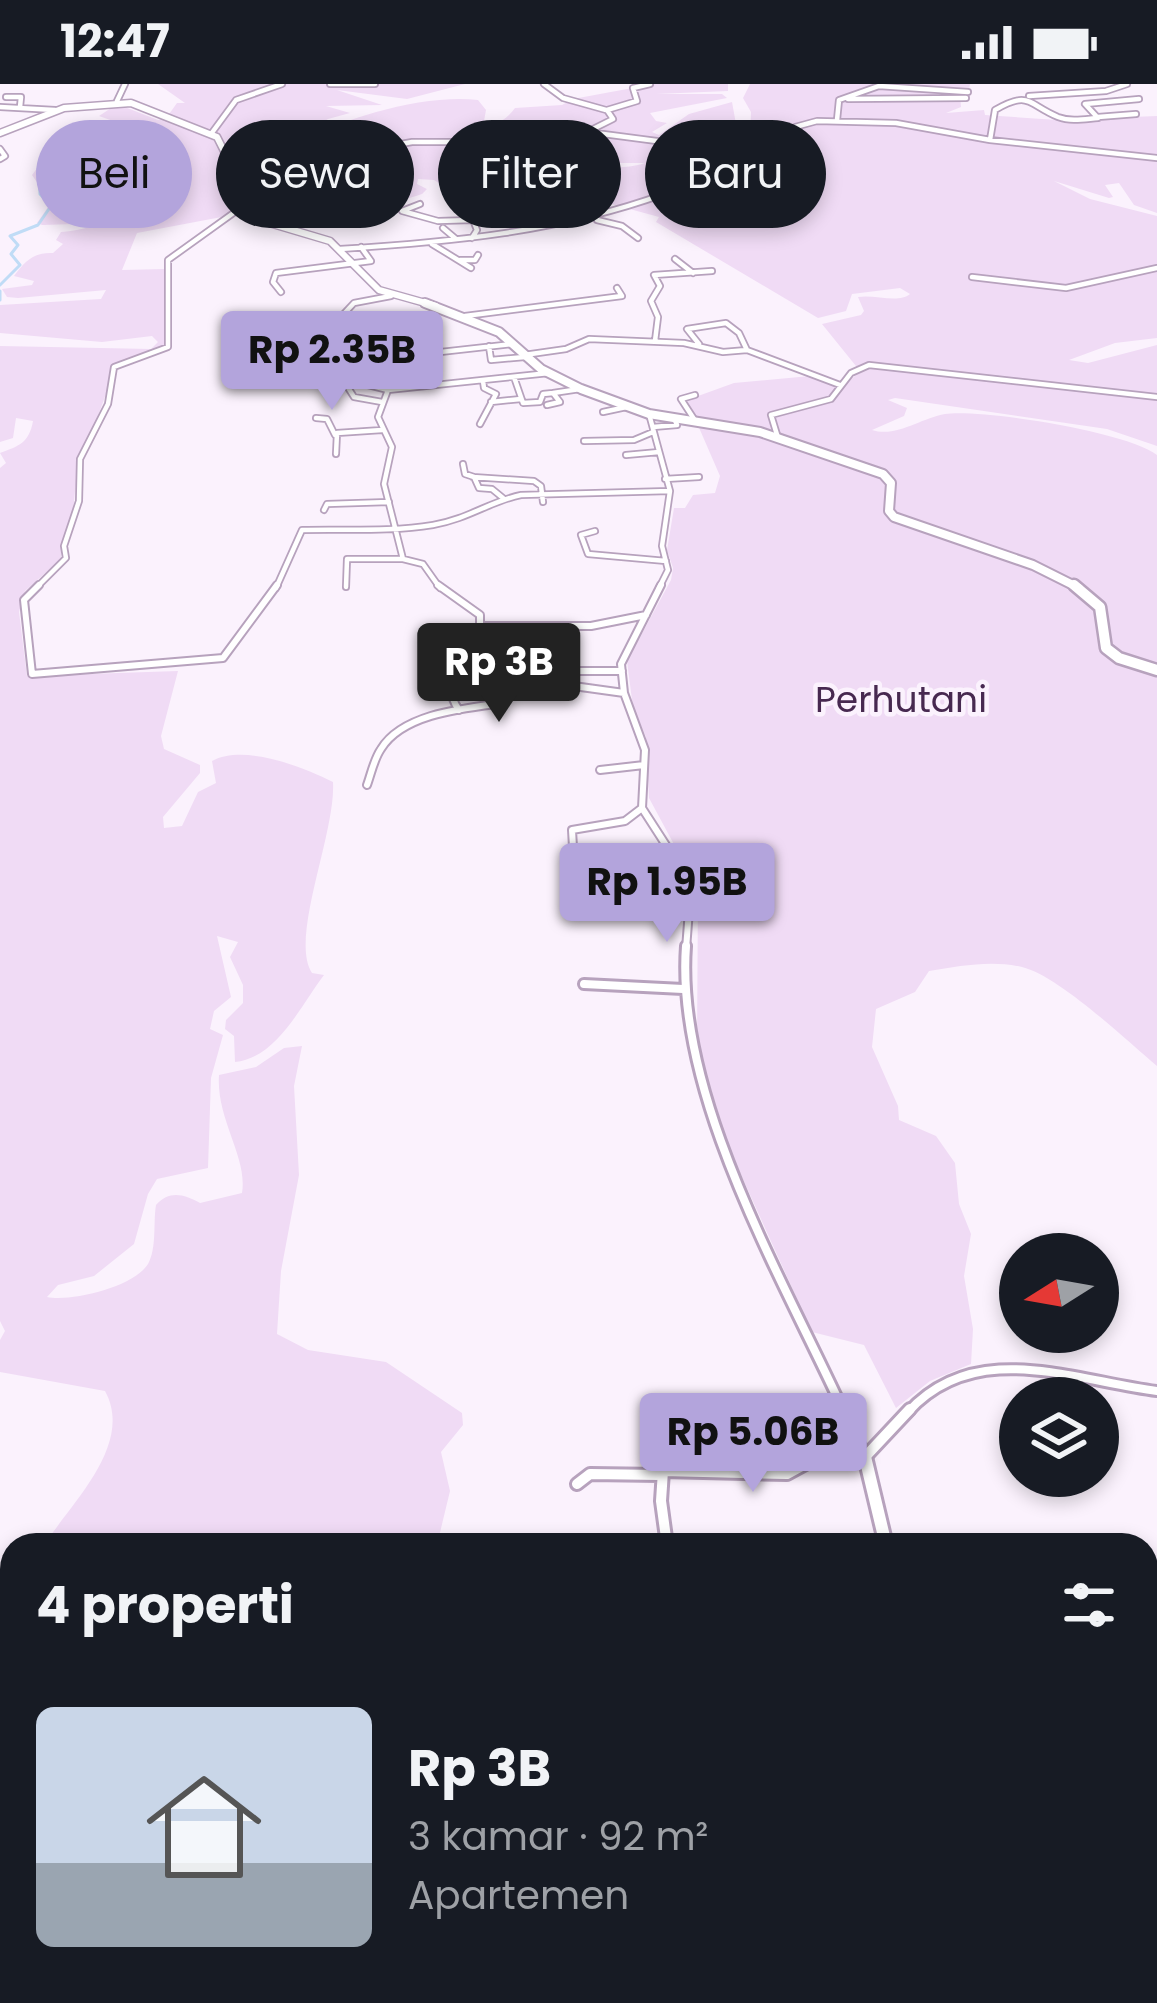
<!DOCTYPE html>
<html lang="id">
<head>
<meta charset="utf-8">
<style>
	:root { --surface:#171b24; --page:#242831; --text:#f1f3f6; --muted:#9ea1a6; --line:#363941; --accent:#b3a4dc }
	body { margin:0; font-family:Poppins,sans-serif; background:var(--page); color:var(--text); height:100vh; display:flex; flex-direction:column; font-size:45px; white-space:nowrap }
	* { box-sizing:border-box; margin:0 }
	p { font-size:39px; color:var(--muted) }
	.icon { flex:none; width:66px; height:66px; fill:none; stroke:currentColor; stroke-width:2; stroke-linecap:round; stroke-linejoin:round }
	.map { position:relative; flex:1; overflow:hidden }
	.side { position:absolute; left:0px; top:1449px; width:1158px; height:471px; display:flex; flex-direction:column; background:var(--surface); border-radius:36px 36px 0 0; box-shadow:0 6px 18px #0003 }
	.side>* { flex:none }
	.banner { position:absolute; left:36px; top:36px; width:1086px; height:108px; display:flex; gap:24px }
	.needle { width:78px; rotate:259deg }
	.buttons { position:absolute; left:999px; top:1149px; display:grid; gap:24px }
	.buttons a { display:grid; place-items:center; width:120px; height:120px; border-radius:50%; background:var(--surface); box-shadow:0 6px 18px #0003; font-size:60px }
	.price { position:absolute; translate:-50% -102px; padding:0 27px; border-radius:12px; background:var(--accent); color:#111; font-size:39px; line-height:78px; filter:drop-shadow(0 3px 6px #0008) }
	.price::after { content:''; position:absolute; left:50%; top:72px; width:36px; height:27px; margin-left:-18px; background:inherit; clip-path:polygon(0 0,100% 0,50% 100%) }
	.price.on { background:#222; color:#fff }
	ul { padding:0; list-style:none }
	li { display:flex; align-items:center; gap:36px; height:300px; padding:0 36px }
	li+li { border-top:3px solid var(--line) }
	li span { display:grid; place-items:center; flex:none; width:336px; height:240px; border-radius:18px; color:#555 }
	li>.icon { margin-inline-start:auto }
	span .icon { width:144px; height:144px; fill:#fffc; stroke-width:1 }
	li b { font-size:51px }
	h2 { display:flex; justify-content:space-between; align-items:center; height:144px; padding:0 36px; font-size:51px }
	.tag { padding:0 42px; border-radius:54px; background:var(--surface); box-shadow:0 6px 18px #0003; font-size:42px; line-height:108px }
	.tag.on { background:var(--accent); color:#111 }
	.status { display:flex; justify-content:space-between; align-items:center; height:84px; padding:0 60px; background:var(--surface); direction:ltr }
	.status svg { height:33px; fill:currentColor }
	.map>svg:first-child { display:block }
</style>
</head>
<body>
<div class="status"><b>12:47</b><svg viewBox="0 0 49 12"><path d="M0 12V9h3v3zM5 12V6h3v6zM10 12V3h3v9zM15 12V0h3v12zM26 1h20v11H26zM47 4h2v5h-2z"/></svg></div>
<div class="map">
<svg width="1157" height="1919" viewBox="0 0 1157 1919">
	<rect width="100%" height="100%" fill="#fbf2fd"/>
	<!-- green -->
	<path fill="#f0dbf5" d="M158,0H465L407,15L337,6L382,21L326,22L350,29L328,35L295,55L301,59C344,33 425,10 478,16L486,26L484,37C498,42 507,35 515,24L562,21L573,15L654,0H728V7L656,10H722L727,14L650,29L656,37L667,39L652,48L659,51L689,30L732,18L738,51L750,53L751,28L743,14L750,0H970L969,6L960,10L961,23L946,29L984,26L985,31L1057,36L1157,32V129L1134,121L1119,99L1105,101L1113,113L1109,114L1054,97L1090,115L1157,132V254L1115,259L1069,276L1088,279L1157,261V362L1107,345L895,314L888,316L907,324L904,332L872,346C896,354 921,334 945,330C983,325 1128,348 1157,371V982C1126,956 1059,892 1022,883C991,876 960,882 929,887L915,908L876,925L872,963L898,1022L899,1036L936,1052L955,1079L959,1120L971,1150L964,1192L973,1245L971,1280L930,1297L896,1324L864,1261L812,1248L727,1060L697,958L698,805L649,714L646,653L633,624L627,577L671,496L673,484L667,466L674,424H685L693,411L715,409L720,392L687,316L734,299L810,292L844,302L860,287L822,240L861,231L864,227L858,213C875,210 898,220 910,210L900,204L852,210L846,227L818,234L656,138L659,133L560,106C572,78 622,88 645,79H590L558,88L548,83L546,73L480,82L465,77L487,90L488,101L448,105L434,96L418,95L417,100L427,105L422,110C384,124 344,119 308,105L259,126L137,149L122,186L165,185L167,260L114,280C103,334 78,362 74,419C72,439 60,454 61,475L25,507L19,528L27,592L178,587L161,652L164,665L200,681V689L163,733L164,744L182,742L198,708L216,699L212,677C244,660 301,682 333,698C336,749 289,854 312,889L324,891C301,921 277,974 235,978L234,952L225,945L226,936L243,919V901L230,873L238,858L217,852L231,913L214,927L210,945L223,951L211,994L208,1084L157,1095L148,1110L134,1160L94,1192L58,1201L47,1213C71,1218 134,1203 148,1180C157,1164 153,1139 156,1121C169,1106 184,1110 200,1119L242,1109C248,1073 216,1036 219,991L256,983L284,964L302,962L294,1002L299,1091L281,1187L277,1250L308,1266L386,1278L462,1329L463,1341L441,1368L450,1407L437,1461H44C73,1417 134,1360 105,1307L0,1288V1256L5,1247L0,1237V384L6,379L0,369C19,362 29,359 33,337L16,334L13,354L0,358V262L151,265L158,258L152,252L102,258L0,249V221L101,215L106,206L18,214L7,213L2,205L32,201L34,197L14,192C25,177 34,168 53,169L63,160L56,156L61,148C92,146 120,131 151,124L142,122L145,116L136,118L75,140L42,141L37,139L51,119L32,91L41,79L118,67L69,69L65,57L89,39L113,37L99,32L117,20L158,36L167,33L177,19H185Z
		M1146,1597L1157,1621V1919H1041L1038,1908H1146Z"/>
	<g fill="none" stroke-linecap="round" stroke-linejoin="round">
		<!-- stream -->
		<path stroke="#c0dcf6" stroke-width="3" d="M0,201L20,181L11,170L18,161L10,152L38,141L51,122L40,110L39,85L48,78L66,79
			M0,207V216"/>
		<!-- minor-far3 casing -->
		<g stroke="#b7a2bd" stroke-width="8">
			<path id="minor-far3" d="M330,0H375
				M544,0L563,14L606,26
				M1029,12L1106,7L1127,0
				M6,13H21L20,23
				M848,15L966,14
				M117,17L125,0
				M0,23L55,26
				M1098,33L1136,30
				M837,36L839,16L879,2L968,8
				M589,47L613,35L607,26L637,17L633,4L650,0
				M211,50L236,16L282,0
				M990,56L995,26C1030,6 1027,20 1058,33C1071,38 1085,35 1098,34L1085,20L1139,15
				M0,65L5,72L0,75
				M233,84L300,78L412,58H505L588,48L672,59L688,75L729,82L763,74L795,43L817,37L896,39L990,56L1157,74
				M529,99L533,107L524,109L529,122L567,137
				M420,120L402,127L438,137L473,136L477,146L472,154
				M597,136L622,142L638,154
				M443,144L456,155
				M432,160L471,184
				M340,165C451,158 559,148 664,110L671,90L692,76
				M675,175L693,189
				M460,176H475L478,171
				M972,193L1066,204L1157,184
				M281,208L273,198L276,189L371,177L361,163
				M465,232L622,212L617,204
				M304,253L353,246
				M655,257L658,233L651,217L660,202L654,191L712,187
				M372,259L340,234L354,219L391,212
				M372,259L353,264L348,275L366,285L368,301L388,306
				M699,260L687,245L726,239L739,249L747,266
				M489,262L491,276L525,273
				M524,271L566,265L589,255L684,259L723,268L747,266L840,301
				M351,278L512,260
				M340,291L354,313L382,318
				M514,293L523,319L540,318L543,310L553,309
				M491,318L521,315
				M547,321L560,318L553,309L580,305
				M603,328L631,322
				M649,330L670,407L662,462L668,486L659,504
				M316,334L327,335L335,351
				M694,335L681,315L695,311
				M480,340L496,310L484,304L483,297
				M653,343L677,341L674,334
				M778,354L771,331L831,315L851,289L869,281L1157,313
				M584,357L634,356L653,348
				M336,370L337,349L382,346
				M626,371L659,368
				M463,380L465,390L474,393L479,404L492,405L503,414
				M473,393L534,397L541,402L543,418
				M665,395L699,393
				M324,426L327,420L389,418
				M595,447L581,451L588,470L666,477
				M346,503L347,475H403
				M36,504L66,474L64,462L79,417L80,375L108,320L114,283L168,263V176L239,125
				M276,504L302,446C345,445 391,448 433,441C468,435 491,417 521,411L670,407
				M440,504L423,480L403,475L384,400L392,363L378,333L388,306L549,289"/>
		</g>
		<!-- minor-far2 casing -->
		<g stroke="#b7a2bd" stroke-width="10">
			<path id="minor-far2" d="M39,501L24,516L32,590L223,574L277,501
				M438,501L480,531V542H591L646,531
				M661,501L621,580L624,609L645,666L642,724L691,800L686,865
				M556,592L571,587H622
				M552,599L624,609
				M459,626C438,598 465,568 480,542
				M600,686L644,681
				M367,701C371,690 374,675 381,665C403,629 466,624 504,619L508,607L552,599L562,542
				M573,763L572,746L625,737L642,724"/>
		</g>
		<!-- minor-far1 casing -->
		<g stroke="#b7a2bd" stroke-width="14">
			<path id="minor-far1" d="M686,862C675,1012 782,1193 844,1328
				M584,900L683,905
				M908,1328C975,1254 1072,1296 1157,1307"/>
		</g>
		<!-- minor casing -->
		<g stroke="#b7a2bd" stroke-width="16">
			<path id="minor" d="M843,1325L864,1372
				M577,1400L590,1390L661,1391
				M667,1461L661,1417L663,1387L787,1390L809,1378L865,1373L910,1325
				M0,1745L12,1754
				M0,1834H12
				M487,1908L511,1914L534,1908
				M816,1908L819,1919
				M1010,1908L1014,1919
				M1104,1908L1108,1919
				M408,1909L417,1908"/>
		</g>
		<!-- major casing -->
		<g stroke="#b7a2bd" stroke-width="18">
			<path id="major" d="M865,1373L886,1461"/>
		</g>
		<!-- highway-far2 casing -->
		<g stroke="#b7a2bd" stroke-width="9">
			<path id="highway-far2" d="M0,49L64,24L131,19L217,53L235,89V122L266,138L330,157L379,206L436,222"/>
		</g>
		<!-- highway-far1 casing -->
		<g stroke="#b7a2bd" stroke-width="12">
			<path id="highway-far1" d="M425,219L499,248L541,285L581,305L649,330L760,348L883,390L891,399L889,427L894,433L1033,481L1079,504"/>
		</g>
		<!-- highway casing -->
		<g stroke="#b7a2bd" stroke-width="15">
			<path id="highway" d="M1074,501L1100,523L1106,564L1119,574L1157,586"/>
		</g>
		<!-- minor-far3 -->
		<use href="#minor-far3" stroke="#fff" stroke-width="4.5"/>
		<!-- minor-far2 -->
		<use href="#minor-far2" stroke="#fff" stroke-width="6"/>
		<!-- minor-far1 -->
		<use href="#minor-far1" stroke="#fff" stroke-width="8"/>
		<!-- minor -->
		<use href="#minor" stroke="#fff" stroke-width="10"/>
		<!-- major -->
		<use href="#major" stroke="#fff" stroke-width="12"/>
		<!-- highway-far2 -->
		<use href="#highway-far2" stroke="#fff" stroke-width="6"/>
		<!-- highway-far1 -->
		<use href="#highway-far1" stroke="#fff" stroke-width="8"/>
		<!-- highway -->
		<use href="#highway" stroke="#fff" stroke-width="10"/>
	</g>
	<g text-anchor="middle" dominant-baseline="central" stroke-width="9" stroke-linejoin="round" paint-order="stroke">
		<!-- park labels -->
		<g font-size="36" fill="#472950" stroke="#fbf2fd">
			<text x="901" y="615">Perhutani</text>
		</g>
	</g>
</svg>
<div class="buttons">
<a><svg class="needle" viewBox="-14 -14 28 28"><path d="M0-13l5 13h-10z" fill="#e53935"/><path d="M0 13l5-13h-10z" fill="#9ea1a6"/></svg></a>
<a><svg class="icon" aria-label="layers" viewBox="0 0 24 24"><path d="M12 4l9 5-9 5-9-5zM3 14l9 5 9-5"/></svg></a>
</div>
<b class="price" style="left:332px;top:329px">Rp 2.35B</b>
<b class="price on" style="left:499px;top:641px">Rp 3B</b>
<b class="price" style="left:667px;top:861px">Rp 1.95B</b>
<b class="price" style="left:753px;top:1411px">Rp 5.06B</b>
<div class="banner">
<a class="tag on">Beli</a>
<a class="tag">Sewa</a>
<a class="tag">Filter</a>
<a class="tag">Baru</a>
</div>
<section class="side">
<h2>4 properti<svg class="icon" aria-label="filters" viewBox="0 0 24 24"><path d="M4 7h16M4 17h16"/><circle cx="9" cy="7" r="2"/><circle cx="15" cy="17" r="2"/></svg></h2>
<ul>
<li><span style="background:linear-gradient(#c9d6e8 65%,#9aa5b1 0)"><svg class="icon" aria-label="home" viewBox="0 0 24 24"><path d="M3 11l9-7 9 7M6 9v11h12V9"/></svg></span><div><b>Rp 3B</b><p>3 kamar · 92 m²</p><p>Apartemen</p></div></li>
</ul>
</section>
</div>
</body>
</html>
